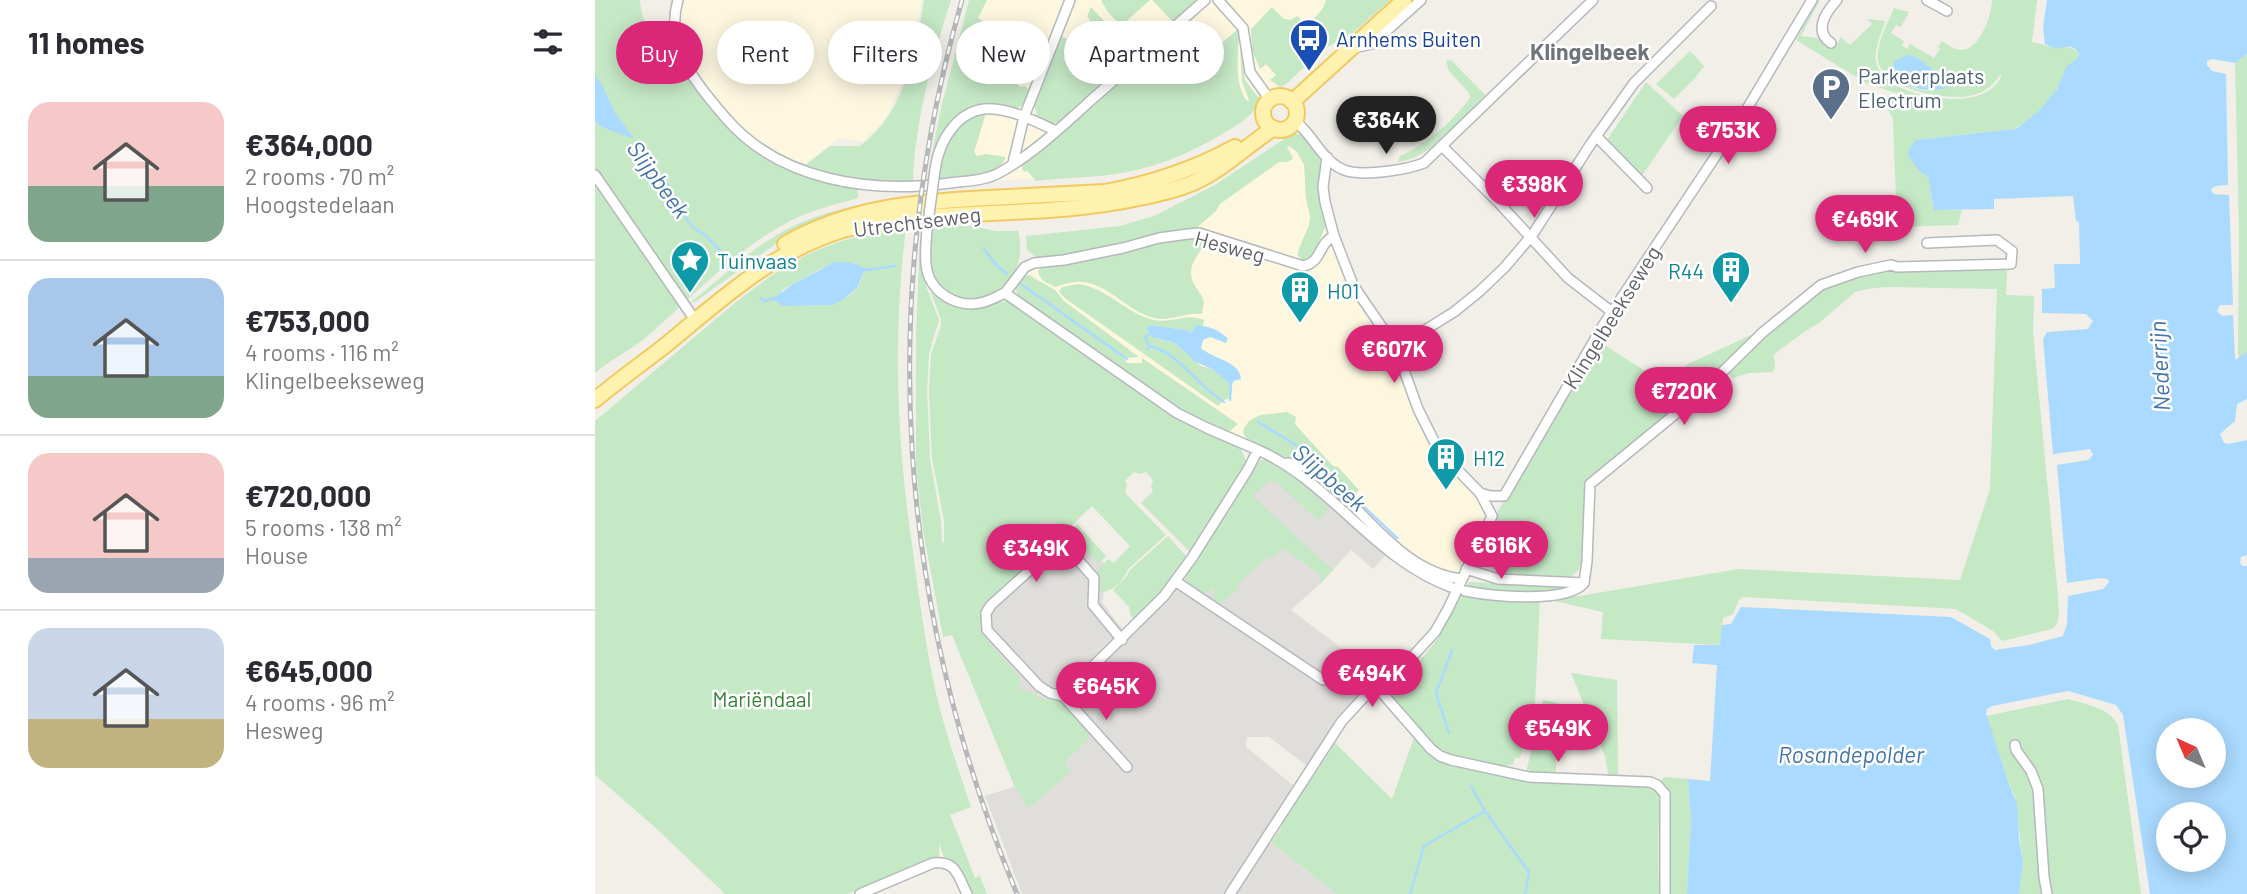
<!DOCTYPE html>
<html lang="en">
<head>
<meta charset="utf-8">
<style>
	:root { --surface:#fff; --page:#f2f2f3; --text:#2b2b33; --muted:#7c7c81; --line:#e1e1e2; --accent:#db2777 }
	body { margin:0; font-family:Barlow,sans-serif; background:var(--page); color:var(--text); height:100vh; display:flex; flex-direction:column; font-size:26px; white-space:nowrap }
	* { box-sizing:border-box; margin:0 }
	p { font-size:23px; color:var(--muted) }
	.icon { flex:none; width:38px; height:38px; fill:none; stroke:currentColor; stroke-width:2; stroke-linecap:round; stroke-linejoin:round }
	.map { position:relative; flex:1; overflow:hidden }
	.drawer { display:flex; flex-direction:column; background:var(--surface); width:595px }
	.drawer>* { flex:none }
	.banner { position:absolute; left:21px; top:21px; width:665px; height:63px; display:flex; gap:14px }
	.needle { width:46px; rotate:316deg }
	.tools { position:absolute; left:1561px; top:718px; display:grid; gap:14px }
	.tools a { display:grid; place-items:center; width:70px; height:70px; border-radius:50%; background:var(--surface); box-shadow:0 4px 18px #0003; font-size:35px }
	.price { position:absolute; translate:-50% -60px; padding:0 16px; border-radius:24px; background:var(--accent); color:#fff; font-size:23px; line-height:46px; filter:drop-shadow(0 2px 4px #0008) }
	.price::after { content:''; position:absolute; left:50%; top:42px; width:21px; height:16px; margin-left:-10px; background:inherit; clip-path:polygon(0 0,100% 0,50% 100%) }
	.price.active { background:#222; color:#fff }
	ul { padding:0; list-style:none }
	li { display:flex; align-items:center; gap:21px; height:175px; padding:0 28px }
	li+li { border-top:2px solid var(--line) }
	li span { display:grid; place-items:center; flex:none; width:196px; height:140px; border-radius:21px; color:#555 }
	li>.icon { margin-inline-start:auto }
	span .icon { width:84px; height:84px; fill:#fffc; stroke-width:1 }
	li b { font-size:30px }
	h2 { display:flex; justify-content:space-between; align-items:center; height:84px; padding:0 28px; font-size:30px }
	.chip { padding:0 24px; border-radius:32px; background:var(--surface); box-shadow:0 4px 18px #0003; font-size:24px; line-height:63px }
	.chip.active { background:var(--accent); color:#fff }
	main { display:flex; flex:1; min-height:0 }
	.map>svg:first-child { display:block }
</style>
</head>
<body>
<main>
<section class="drawer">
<h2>11 homes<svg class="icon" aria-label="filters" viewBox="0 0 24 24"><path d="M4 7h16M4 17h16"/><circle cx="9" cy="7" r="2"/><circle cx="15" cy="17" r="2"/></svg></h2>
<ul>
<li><span style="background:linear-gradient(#f6c9c9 60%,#7fa58c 0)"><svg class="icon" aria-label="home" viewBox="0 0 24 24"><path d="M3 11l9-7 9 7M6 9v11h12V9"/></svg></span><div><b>€364,000</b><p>2 rooms · 70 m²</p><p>Hoogstedelaan</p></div></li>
<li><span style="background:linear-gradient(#a9c7e8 70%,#7fa58c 0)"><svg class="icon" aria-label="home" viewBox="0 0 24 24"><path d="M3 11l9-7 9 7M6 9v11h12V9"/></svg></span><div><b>€753,000</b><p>4 rooms · 116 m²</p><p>Klingelbeekseweg</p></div></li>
<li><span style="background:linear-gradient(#f6c9c9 75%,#9aa5b1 0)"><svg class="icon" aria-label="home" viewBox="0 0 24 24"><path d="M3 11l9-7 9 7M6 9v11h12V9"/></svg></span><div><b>€720,000</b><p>5 rooms · 138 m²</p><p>House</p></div></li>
<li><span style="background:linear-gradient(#c9d6e8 65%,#c2b280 0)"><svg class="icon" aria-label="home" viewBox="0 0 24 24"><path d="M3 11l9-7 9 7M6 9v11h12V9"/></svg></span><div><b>€645,000</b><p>4 rooms · 96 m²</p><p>Hesweg</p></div></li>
</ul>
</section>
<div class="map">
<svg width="1652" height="894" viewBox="0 0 1652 894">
	<rect width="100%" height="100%" fill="#f1efe8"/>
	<!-- commercial -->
	<path fill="#fef7e0" d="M87,0H327L316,55L307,82L292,117L269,141L245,138L207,166L183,156L160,142L120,100L100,73L89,53L82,28Z
		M375,0H794L757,32L721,56L698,78L662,99L446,178L398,181L347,168L336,169Z
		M700,133H703L726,169L724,188L726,203L740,250L801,357L841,450L877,491L889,511V520L867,568L862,573L857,574L827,563L805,547L708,462L615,425L423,280L453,243L571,223L692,136Z"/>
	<!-- industrial -->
	<path fill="#e0deda" d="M667,461L706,479L791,555L778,569L756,550L726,583L696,610L753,653L778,684L755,705L741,721L712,766L674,737H652L651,747L699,786L667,836L742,894H427L390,796L424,785L423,699L372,615L436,526L456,508L513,567L507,602L524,625L536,634L567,604Z"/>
	<!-- green -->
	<path fill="#c5e8c5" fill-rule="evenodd" d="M0,0H45C46,18 52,33 71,35L72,28C78,33 77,40 79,47C82,56 86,64 91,71C143,147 171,171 262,187L263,198C242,204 221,209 201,218C142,247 98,297 49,339C34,351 15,360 0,373Z
		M329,0H356C338,56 319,125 318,184C280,184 244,177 208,167L235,146H265C310,113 321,52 329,0Z
		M374,0H392L383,18L387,20L383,34L400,53L393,59V63L407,68L425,87L430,86L436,92L432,101L422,109C412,109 403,103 394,104C385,105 376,110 368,115C343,131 338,154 336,182L331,183L346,108Z
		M506,0H555L526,26L512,11Z
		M557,0H605L579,23Z
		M731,0H795L758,33L729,49L691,84L685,87L675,80L681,75L671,64L665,69L657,50L656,29L677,7L689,19L696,20L702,16L713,26L728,8Z
		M1223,0H1225L1206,36L1221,38L1240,47L1246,37L1255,45L1277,24L1272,19L1290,21C1287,33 1278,50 1281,63C1290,94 1356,105 1382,96C1393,93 1401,86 1407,76L1405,75C1397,87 1388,93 1374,96C1351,100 1287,90 1283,60C1281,44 1293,23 1299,8L1314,12L1306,27L1301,25L1296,33L1309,41L1307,45L1312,49L1315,44L1339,58L1345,49L1343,47L1347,41C1353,45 1360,50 1367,50C1385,49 1397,15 1397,0H1442L1437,42C1445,43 1453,47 1460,47C1469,47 1474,46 1483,51L1484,58C1471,64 1468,79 1461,90C1451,106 1436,121 1419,129L1321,140L1324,171L1333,177L1339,210H1367L1363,225L1302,227L1298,119L1291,106L1293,95L1302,97L1303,94L1271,83L1201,40ZM1325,59C1336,71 1347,78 1363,79C1336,93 1327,97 1302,76Z
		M496,7L519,32L509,41L531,65L467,122L453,124L442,116L439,105L463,39L467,37L484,43L495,19L492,17Z
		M593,20L603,31L605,43L614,50L622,47L643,29C646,38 643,42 643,51C642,67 642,89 652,101L654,100L647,82L645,48L650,80L664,98C661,114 646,123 632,131C601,150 569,165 532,172C502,178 471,177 441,181L432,171L429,172L427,169L428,162Z
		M1095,51L1109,66L1100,78L1079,99L1061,84Z
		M1652,54V394L1643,353L1644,232L1640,63Z
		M856,60L890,95C866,119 837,158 803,162L805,156C832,144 857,122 875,98L874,93L854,71L851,61Z
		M1051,82L1088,116L1046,177L1010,143Z
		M391,113L379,152L382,156L391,154L411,157C402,180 363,179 342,182C347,152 355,119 391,113Z
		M698,133L707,135L721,151L726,162L724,188L731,226L716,259L709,262L703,256V251L714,225L715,216L711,198L709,165L702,152L694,146L692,147L698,158C694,163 690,162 684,162L625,204L621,211L599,230L450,259L442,258L432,250L431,236L525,226L559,216L620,185Z
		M315,198L186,240L100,302L95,303C124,280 152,252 185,233C225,211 269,202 315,198Z
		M369,225L401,231H423L424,234C426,247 426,260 420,271C403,304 354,314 337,275C331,262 334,241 337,227Z
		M311,228C299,323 301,420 313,515C321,574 328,632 340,689C349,729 363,768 376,807L355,815L380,878L385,876L392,894H376C369,880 364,863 349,857L344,843V857L253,894H130L63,830L0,775V421C34,392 68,364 102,335C138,304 175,272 218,252C248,238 279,233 311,228ZM258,263L273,269C266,274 267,282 262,288C245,311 211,304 187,305V290L227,268Z
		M594,238L612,241C604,254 591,266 598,282C601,289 607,294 609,302L607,314C591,312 575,322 559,318C533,312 513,283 486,282C477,281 468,285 460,287C452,283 444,280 443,271L448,266L565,241Z
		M325,240H327V264L331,286L344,320L334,353L332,391L335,459L346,521L347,543L349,542V521L337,458L334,392L336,354L346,326V319L336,293L338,290L389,305L412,301L420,305L580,416L645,448L651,460L649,469L595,552L546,503L558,491L556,486L558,480L551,472L545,474L539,472L530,481L532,484L530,493L571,535L533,569C528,582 515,595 502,591L501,572L513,559L519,563L535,546L497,506L472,530L459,521L442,522C443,533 446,545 442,555C431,583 384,602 385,632L425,678V690L442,693V698L453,700L454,695L466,699L493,730V740L469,763L476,771L445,799L432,808L418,783L357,635L348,637L328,530L321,466V332Z
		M1289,268H1410L1412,272L1411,295L1439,296L1438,332L1463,596C1463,607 1467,622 1457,629L1407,641L1398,631L1361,609L1148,597L1144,600L1138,614L1128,618L1125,645L1006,639L1008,612L950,599L985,596L1143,569L1365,580L1395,489L1402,289L1294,287L1278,288L1260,292L1224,323L1212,330L1179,354L1180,368L1178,372L1154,373L1138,378L1133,372L1180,325L1233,287L1267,273Z
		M434,275L460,290L469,301L544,357L529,358L532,363H547V358L643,424L635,431H629L583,409L423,297L420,286L426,276Z
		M483,284C512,287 531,314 559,320C577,324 591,312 609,320L608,326H600L596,333L591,330L555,325L564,339L580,343L606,366L617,369L636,385L635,398L629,400L623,406L471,299L464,292L467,287Z
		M1165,331L1076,414L990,484L988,559C985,569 982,574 973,578L904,575L900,567L882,564L880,560L898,520L1003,341L1069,383L1081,376L1093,364Z
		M692,412L701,417L700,424L738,466L743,467L764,490L756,498L704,462L655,443L648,433L649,428L654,421L665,415Z
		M666,460C688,458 718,495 734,508L723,521L684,484L674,481L657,496L738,570L726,583L724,580L727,576L688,548L676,559L673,557L642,585L643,588C634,596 627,608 615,599L621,593L617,588L609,595C598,593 592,585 590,575L660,465Z
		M482,524L511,556L504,564L473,533Z
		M573,536L593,558L573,585L542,619H540L535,615L534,607L518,590L532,576L534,571Z
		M874,582L965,586L966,587C946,597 895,591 872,586Z
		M865,594L903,600H945L940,702L925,758H920L918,764L906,768C883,763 857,761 839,746L791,688L796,680L800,681L806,677L829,656L844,637V633Z
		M976,673L1022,680L1023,779H1014L1010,756Z
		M1473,699C1490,704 1515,708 1523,725L1546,894H1455L1444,783L1418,740L1414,750L1420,754L1437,778L1442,813L1446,894H1424L1428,862L1420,796L1413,782L1391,716Z
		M948,700L963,703L961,777L931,773Z
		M820,735L833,751L928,779L1055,783L1066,793L1063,837L1064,894H742L676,843L687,826L688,817L708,787L712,786L737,748L736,744L738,741L797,799Z
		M1070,777L1093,779L1096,820L1092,894H1073V794L1066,780Z"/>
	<!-- water -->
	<path fill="#aadaff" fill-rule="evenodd" d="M1452,0H1652V54L1640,63L1617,59L1612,61V65L1617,71L1631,74L1633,185L1621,186L1617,188L1616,191L1619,194L1634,195L1638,305H1625L1622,311L1627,316L1638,315L1640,360L1652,352V399L1642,404L1640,421L1625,434L1629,443L1634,444L1652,440V555L1646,557L1645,563L1648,566H1652V894H1555L1528,715L1521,705L1473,691L1397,706L1392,709L1391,713L1413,782L1422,803L1424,837L1428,862L1424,894H1092L1096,820L1093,779L1115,781L1122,665L1097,663L1099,645H1125L1127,625L1136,624L1146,607L1356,617L1395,639L1396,646L1400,650L1434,645L1468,636L1472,624L1473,596L1508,589L1514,582L1513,579L1506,578L1472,583L1462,465L1493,460L1498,455L1495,449L1458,454L1448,339L1452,332L1493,329L1498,321L1491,314L1447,313V289L1460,288L1459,264H1485L1484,222L1481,221L1478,196L1399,199V209L1339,210L1333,177L1324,171L1313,155L1315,147L1321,140L1419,129L1424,127L1446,109L1462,89L1472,66L1483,58L1484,53C1479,45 1470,46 1462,49L1450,44L1448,27ZM1573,730H1619V775H1573ZM1573,814H1619V859H1573Z
		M1312,55C1333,57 1335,78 1363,79L1362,84C1340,94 1311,93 1298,68L1300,61Z
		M0,74L8,87L20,113L38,137L36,138L7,127L0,122Z
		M240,262L257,263L274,269L269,272L262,288L248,300L236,305L187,306L178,299L198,284Z
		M555,325L591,330L596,333L600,326C613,325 624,330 633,339L631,343L615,337L608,340L606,348C618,359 645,361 646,379L639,381L636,385L617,369L601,362L580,343L557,337L552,328Z"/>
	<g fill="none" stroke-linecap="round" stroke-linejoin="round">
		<!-- stream -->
		<path stroke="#aadaff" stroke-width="2.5" d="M71,181L92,220L100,229L110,235L133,259
			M389,249L402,266L412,274
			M272,270L300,266
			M426,284L532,359
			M166,298L169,301L179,298
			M554,346L550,337L556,333
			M553,349L554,346C584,352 602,386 629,402
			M635,400L636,382
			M663,422L709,450L802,538
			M854,733L841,693L857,650
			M890,811L934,872L930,894
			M815,894L829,846L890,811L876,786"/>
		<!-- minor casing -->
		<g stroke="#b5b8bc" stroke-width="12">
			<path id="minor" d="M83,0C69,46 102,85 130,117C184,181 276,194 355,183C370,181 388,181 402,174C433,158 468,126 494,102C533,68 571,34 610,0
				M623,0L648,28L655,72L675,100
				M1332,0L1352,11
				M1236,43C1218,31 1231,12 1242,0
				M758,48L777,44L826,0
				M700,121C715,133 720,146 733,159C738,164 745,169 752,171C771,176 811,170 829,163L998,0
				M1001,136L1052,188
				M848,147L904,203L973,278L1017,312
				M418,163L429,117L475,0
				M340,170C344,140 364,106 399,109C421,111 442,122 461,131
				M0,175L100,320
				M332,230C331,241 330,253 331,264C333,292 363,310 389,302C396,300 403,296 410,293L582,413L612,428L663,450L652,471L597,558L569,596L468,696
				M410,293L430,267L439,263L469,260L528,248L564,238L593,234L604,233L708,266C727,263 723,243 739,236
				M801,348L859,312L885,291L910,267L938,234L995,145L1039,83L1116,6
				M663,450C736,482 779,559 856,587
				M692,463C701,464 711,465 719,470C730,476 739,486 748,495C781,528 817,574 867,579
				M885,493L896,496H909L1007,327L1150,112L1217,0
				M871,569L903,579L989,583
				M580,581L728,680
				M989,583L992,561L995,484L1106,393L1167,333L1226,285L1263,272L1296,265L1302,267L1416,264L1417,251L1402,240L1332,243
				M870,591C896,596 971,604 989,583
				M527,640L498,605L499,578L460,534L454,531H451C446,541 450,551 446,560L396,605L391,613L392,630L444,686L455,693L468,696L532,767
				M781,686L836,749L845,756L856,760L934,777L1055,782L1062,785L1070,794V894
				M1420,745L1421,750L1436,771L1443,789L1449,877L1452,894
				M265,894L338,863C361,860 363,876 372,894
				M635,894L747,721L771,695L817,657L840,632L853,609L897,516L885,493L854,461L840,443L823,409L801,348L758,285L739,236L730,202L728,187L732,157"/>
		</g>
		<!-- primary casing -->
		<g stroke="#f2c960" stroke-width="18">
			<path id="primary" d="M668 113a17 17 0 1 1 34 0a17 17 0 1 1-34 0Z
				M697,102L809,0
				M190,244C255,207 319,202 392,198C432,196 471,194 510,192C555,184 600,169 640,147
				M0,400C21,382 45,365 67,348C126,300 174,253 248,230C269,224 290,222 311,219C388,210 467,215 544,198C563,194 582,190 600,182C629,169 652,145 679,128"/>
		</g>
		<!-- minor -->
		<use href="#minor" stroke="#fff" stroke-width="9"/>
		<!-- primary -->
		<use href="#primary" stroke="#fff2af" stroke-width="14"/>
		<!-- rail casing -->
		<g stroke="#b6b7b8" stroke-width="5">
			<path id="rail" d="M367,0C281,301 302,606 422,894"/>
		</g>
		<!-- rail -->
		<use href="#rail" stroke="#fff" stroke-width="2.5" stroke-dasharray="8" stroke-linecap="butt"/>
		<!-- minor-bridge casing -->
		<g stroke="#b5b8bc" stroke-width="12" stroke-linecap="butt">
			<path id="minor-bridge" d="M332,230L340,170"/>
		</g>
		<!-- minor-bridge -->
		<use href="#minor-bridge" stroke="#fff" stroke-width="9"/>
	</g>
	<!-- icons -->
	<defs>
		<g id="bus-pin" transform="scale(2.0125)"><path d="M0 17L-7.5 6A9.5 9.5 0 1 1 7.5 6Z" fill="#1a4fb4" stroke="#fff"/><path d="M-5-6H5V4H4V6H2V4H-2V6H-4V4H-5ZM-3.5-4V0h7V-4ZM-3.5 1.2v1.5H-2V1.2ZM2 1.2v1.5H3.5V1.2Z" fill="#fff"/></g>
		<g id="parking-pin" transform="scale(2.0125)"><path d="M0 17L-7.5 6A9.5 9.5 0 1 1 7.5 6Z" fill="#5c6f8a" stroke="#fff"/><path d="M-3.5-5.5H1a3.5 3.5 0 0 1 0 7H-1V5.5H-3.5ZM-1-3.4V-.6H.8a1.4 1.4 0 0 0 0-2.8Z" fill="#fff"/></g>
		<g id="sight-pin" transform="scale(2.0125)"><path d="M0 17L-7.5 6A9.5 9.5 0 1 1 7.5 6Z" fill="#0f9aa8" stroke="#fff"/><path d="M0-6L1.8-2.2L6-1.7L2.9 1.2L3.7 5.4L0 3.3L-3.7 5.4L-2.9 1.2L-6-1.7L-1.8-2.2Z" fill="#fff"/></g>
		<g id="building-pin" transform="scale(2.0125)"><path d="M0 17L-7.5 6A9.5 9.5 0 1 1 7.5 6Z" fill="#0f9aa8" stroke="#fff"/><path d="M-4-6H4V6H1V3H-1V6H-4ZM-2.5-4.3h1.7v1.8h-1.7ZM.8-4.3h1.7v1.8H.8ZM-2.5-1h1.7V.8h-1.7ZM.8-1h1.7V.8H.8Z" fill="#fff"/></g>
	</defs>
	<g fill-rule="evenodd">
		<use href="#bus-pin" x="714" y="38"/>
		<use href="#parking-pin" x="1236" y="87"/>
		<use href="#sight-pin" x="95" y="260"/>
		<use href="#building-pin" x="1136" y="270"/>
		<use href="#building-pin" x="705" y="290"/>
		<use href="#building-pin" x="851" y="457"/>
	</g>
	<g text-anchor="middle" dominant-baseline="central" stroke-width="5" stroke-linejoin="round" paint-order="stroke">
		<!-- transit labels -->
		<g font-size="21" fill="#164399" stroke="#fff" text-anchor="start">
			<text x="741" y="38">Arnhems Buiten</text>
		</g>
		<!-- service labels -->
		<g font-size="21" fill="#4e5e75" stroke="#fff" text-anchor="start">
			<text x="1263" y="75">Parkeerplaats<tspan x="1263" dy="24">Electrum</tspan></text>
		</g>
		<!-- street labels -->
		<g font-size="21" fill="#5f6368" stroke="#fff">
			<text transform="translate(322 221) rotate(-7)">Utrechtseweg</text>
			<text transform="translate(635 246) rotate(15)">Hesweg</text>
			<text transform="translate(1016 317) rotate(-58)">Klingelbeekseweg</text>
		</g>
		<!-- culture labels -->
		<g font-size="21" fill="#0d838f" stroke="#fff" text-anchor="start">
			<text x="122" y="260">Tuinvaas</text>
			<text x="1109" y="270" text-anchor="end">R44</text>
			<text x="732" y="290">H01</text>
			<text x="878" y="457">H12</text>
		</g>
		<!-- park labels -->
		<g font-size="21" fill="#348238" stroke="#fff">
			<text x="167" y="698">Mariëndaal</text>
		</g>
		<!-- neighbourhood labels -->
		<g font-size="23" font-weight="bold" fill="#70757a" stroke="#fff">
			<text x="995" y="51">Klingelbeek</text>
		</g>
		<!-- water labels -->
		<g font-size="23" font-style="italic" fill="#4174aa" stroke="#fff">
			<text transform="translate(64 179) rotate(54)">Slijpbeek</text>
			<text transform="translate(1564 366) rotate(-93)">Nederrijn</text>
			<text transform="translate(735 477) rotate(41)">Slijpbeek</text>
			<text x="1256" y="754">Rosandepolder</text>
		</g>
	</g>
</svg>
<div class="tools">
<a><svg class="needle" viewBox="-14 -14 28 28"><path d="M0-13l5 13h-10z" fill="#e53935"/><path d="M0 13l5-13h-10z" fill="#7c7c81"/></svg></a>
<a><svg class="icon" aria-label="locate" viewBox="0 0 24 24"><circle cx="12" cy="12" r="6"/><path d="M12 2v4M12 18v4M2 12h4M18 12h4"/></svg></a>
</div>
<b class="price active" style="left:791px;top:156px">€364K</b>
<b class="price" style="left:1133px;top:166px">€753K</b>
<b class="price" style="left:939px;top:220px">€398K</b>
<b class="price" style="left:1270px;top:255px">€469K</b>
<b class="price" style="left:799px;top:385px">€607K</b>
<b class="price" style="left:1089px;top:427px">€720K</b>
<b class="price" style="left:906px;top:581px">€616K</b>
<b class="price" style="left:441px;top:584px">€349K</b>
<b class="price" style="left:777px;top:709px">€494K</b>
<b class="price" style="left:511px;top:722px">€645K</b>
<b class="price" style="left:963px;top:764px">€549K</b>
<div class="banner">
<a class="chip active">Buy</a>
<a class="chip">Rent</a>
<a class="chip">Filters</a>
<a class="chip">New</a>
<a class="chip">Apartment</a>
</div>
</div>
</main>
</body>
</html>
